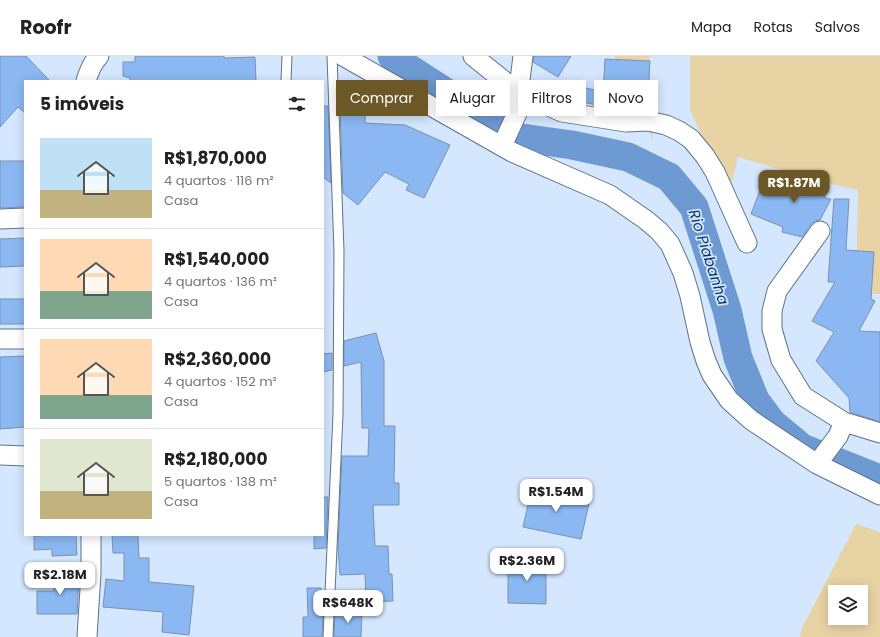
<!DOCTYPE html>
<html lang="pt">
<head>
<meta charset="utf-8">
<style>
	:root { --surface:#fff; --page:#f6f6f6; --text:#222; --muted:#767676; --line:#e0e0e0; --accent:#6c5726 }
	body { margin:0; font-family:Poppins,sans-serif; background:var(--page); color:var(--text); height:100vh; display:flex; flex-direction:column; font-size:15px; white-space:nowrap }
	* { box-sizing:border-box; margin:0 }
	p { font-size:13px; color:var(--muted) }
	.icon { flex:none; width:22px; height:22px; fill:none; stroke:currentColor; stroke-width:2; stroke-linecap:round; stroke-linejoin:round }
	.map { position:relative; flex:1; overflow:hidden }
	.drawer { position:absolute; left:24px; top:24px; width:300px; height:456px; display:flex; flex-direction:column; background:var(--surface); border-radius:0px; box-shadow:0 2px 10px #0003 }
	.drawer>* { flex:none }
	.hud { position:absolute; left:336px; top:24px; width:380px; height:36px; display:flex; gap:8px }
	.tools { position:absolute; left:828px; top:529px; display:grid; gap:8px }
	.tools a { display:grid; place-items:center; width:40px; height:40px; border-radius:0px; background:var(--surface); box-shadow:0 2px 10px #0003; font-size:20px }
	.price { position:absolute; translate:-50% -34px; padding:0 9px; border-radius:8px; background:#fff; color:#222; font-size:13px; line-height:26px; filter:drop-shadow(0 1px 2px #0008) }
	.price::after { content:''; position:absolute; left:50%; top:24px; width:12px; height:9px; margin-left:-6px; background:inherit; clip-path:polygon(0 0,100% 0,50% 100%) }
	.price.current { background:var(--accent); color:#fff }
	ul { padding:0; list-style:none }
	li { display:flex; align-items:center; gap:12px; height:100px; padding:0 16px }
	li+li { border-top:1px solid var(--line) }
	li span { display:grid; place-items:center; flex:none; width:112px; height:80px; border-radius:0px; color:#555 }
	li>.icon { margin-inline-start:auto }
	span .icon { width:48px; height:48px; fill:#fffc; stroke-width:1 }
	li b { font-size:17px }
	h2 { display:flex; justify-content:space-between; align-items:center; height:48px; padding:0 16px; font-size:17px }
	.pill { padding:0 14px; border-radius:0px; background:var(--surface); box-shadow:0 2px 10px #0003; font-size:14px; line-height:36px }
	.pill.current { background:var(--accent); color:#fff }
	header { display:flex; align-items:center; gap:24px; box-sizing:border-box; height:56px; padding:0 20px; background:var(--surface); border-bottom:1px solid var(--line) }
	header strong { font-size:19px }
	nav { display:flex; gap:22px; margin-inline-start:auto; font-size:14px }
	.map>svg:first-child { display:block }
</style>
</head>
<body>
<header>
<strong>Roofr</strong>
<nav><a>Mapa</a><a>Rotas</a><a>Salvos</a></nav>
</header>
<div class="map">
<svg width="880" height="581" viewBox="0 0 880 581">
	<rect width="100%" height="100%" fill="#d4e7ff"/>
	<!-- green -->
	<path fill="#e8d3a5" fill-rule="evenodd" d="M614,0H649L653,84Z
		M690,0H880V238H856L858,134L823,126L738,101L729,138L690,54Z
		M856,468L880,476V581H800L801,574ZM835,536H861V562H835Z"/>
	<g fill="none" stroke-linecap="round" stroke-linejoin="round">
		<!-- river -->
		<path stroke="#6e9ad3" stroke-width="29" d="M392,0L402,8L515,81L572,89L628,101L669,121L694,151L727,254L738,302L755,344L772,367L802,392L880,423"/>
	</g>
	<!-- building -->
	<path fill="#8bb8f2" stroke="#7b91ad" d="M0,0H26L50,25H25V57L18,51L0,71Z
		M135,0H224V2L255,1L256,25H130V22L123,20V6H135Z
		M534,0H571L558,21L533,6Z
		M605,3L650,5L647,54L627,55L562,42L565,27L603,36Z
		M345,35L366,36L365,67L405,69L450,89L424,142L406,134L409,128L385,116L358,149L343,137L340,50H344Z
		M323,50H328L331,127L323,121Z
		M0,105H25V151L0,152Z
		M787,120L826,121L825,142L831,143L820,164L815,165L811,168L802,181L782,176L783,171L751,158L762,129L787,139Z
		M834,143H849L846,194L874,196L871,243L875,245L859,275L880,276V366L850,356L849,342L816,305L834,276L812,265L835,226H828Z
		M25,182V210L0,211V183Z
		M0,243H25V268H0Z
		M376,277L384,305V370H395L394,427H399V449H373L375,490H388L389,518H392L393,545L366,546L365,518L340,519L338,492L342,400H368L369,372H362L361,306L344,310V285Z
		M332,297V314L323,316V298Z
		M25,300V371L0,373V301Z
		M532,431L590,443L581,483L523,471Z
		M323,441H328L326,492L314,493V479H323Z
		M56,479H76L77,499L52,500V493L34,494V480Z
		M112,479H138L139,502H149V526L194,530L189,579L162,576L163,556L103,551L106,523L124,525V497H113Z
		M508,504H546V548L508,547Z
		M53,517L79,520L77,558H37V535H54Z
		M307,532H321L322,554H323L322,581H303V561H308Z
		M335,554H362L361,581H334Z"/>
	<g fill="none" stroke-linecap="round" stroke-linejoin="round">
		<!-- service casing -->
		<g stroke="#5d728c" stroke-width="11">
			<path id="service" d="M286,25L287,0
				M328,581L338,358L339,195L332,0"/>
		</g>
		<!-- minor casing -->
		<g stroke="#5d728c" stroke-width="21">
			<path id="minor" d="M343,0L512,96L610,139L646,164L659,175L670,188L683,217L690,240L700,286L706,305L712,319L729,344L751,364L817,408L880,439
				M473,0L519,37L562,56L626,66L648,65L666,69L679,75L691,83L705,100L715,116L747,187
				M86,25C89,15 92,7 99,0
				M502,90L518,55L520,24L523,0
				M0,163L25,162
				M820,175L777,235L772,255V273L776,287L781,304L803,340L844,366L880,377
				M0,283H25
				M0,399L25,400
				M817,408L838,380L844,366
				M87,581L91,517V479"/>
		</g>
		<!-- service -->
		<use href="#service" stroke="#fff" stroke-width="9"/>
		<!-- minor -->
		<use href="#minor" stroke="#fff" stroke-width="19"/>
	</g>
	<g text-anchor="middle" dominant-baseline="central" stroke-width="3.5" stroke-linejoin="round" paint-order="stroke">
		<!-- water labels -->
		<g font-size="15" font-style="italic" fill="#0c396d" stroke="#d4e7ff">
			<text transform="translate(709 201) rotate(72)">Rio Piabanha</text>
		</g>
	</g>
</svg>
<div class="tools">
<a><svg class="icon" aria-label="layers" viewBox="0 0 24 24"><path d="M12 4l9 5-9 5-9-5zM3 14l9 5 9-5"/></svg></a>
</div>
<b class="price current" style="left:794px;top:148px">R$1.87M</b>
<b class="price" style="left:556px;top:457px">R$1.54M</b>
<b class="price" style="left:527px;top:526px">R$2.36M</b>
<b class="price" style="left:60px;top:540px">R$2.18M</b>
<b class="price" style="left:348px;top:568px">R$648K</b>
<div class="hud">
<a class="pill current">Comprar</a>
<a class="pill">Alugar</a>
<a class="pill">Filtros</a>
<a class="pill">Novo</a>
</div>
<section class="drawer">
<h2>5 imóveis<svg class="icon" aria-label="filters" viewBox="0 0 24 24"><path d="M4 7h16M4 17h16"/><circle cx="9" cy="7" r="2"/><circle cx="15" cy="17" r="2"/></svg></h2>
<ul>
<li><span style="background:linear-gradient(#bfe0f5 65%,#c2b280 0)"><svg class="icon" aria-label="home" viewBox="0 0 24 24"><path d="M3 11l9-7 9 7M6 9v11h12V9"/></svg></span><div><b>R$1,870,000</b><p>4 quartos · 116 m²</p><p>Casa</p></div></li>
<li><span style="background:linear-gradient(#ffd9b3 65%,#7fa58c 0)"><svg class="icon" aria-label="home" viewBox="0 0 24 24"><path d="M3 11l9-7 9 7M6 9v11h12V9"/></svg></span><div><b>R$1,540,000</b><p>4 quartos · 136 m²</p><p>Casa</p></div></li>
<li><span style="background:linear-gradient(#ffd9b3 70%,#7fa58c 0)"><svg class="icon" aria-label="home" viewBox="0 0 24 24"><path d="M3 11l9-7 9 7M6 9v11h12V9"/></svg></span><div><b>R$2,360,000</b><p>4 quartos · 152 m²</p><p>Casa</p></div></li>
<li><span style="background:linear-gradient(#dfe7d0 65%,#c2b280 0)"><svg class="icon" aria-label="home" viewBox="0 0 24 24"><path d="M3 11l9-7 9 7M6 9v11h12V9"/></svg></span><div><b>R$2,180,000</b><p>5 quartos · 138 m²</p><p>Casa</p></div></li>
</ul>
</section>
</div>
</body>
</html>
